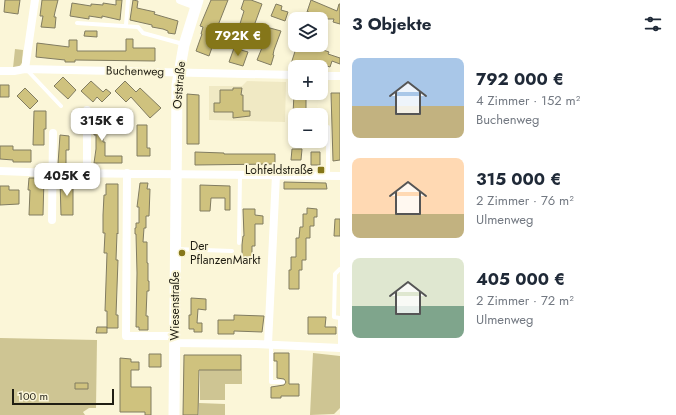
<!DOCTYPE html>
<html lang="de">
<head>
<meta charset="utf-8">
<style>
	:root { --surface:#fff; --page:#f6f6f7; --text:#1f2937; --muted:#747a83; --accent:#857619 }
	body { margin:0; font-family:Jost,sans-serif; background:var(--page); color:var(--text); height:100vh; display:flex; flex-direction:column; font-size:15px; white-space:nowrap }
	* { box-sizing:border-box; margin:0 }
	p { font-size:13px; color:var(--muted) }
	.icon { flex:none; width:22px; height:22px; fill:none; stroke:currentColor; stroke-width:2; stroke-linecap:round; stroke-linejoin:round }
	.map { position:relative; flex:1; overflow:hidden }
	.side { display:flex; flex-direction:column; background:var(--surface); width:336px }
	.side>* { flex:none }
	.buttons { position:absolute; left:288px; top:12px; display:grid; gap:8px }
	.buttons a { display:grid; place-items:center; width:40px; height:40px; border-radius:8px; background:var(--surface); box-shadow:0 2px 6px #0003; font-size:20px }
	.scale { position:absolute; left:12px; bottom:10px; width:102px; box-sizing:border-box; padding-left:4px; border:2px solid #201e13; border-top:0; font-size:11px; line-height:14px; white-space:nowrap; color:#201e13; -webkit-text-stroke:3px #fbf6d8; paint-order:stroke }
	.price { position:absolute; translate:-50% -34px; padding:0 9px; border-radius:8px; background:#fff; color:#222; font-size:13px; line-height:26px; filter:drop-shadow(0 1px 2px #0008) }
	.price::after { content:''; position:absolute; left:50%; top:24px; width:12px; height:9px; margin-left:-6px; background:inherit; clip-path:polygon(0 0,100% 0,50% 100%) }
	.price.active { background:var(--accent); color:#fff }
	ul { padding:0; list-style:none }
	li { display:flex; align-items:center; gap:12px; height:100px; padding:0 12px }
	li span { display:grid; place-items:center; flex:none; width:112px; height:80px; border-radius:8px; color:#555 }
	li>.icon { margin-inline-start:auto }
	span .icon { width:48px; height:48px; fill:#fffc; stroke-width:1 }
	li b { font-size:17px }
	h2 { display:flex; justify-content:space-between; align-items:center; height:48px; padding:0 12px; font-size:17px }
	main { display:flex; flex:1; min-height:0 }
	.map>svg:first-child { display:block }
</style>
</head>
<body>
<main>
<div class="map">
<svg width="340" height="415" viewBox="0 0 340 415">
	<rect width="100%" height="100%" fill="#fbf6d8"/>
	<!-- built -->
	<path fill="#f0e9c4" d="M247,81L286,82L285,122L209,120V86H242Z"/>
	<!-- green -->
	<path fill="#cec593" d="M15,49L23,50L22,63L18,68H13Z
		M0,338L97,340L96,408H89L83,412L85,415H0Z
		M313,353L340,356V408L334,414L310,415Z
		M200,370H242V384H225V400H200Z
		M199,403L225,404V415H199Z"/>
	<!-- building -->
	<path fill="#cfc27e" stroke="#817c61" d="M5,0H20L18,14L4,12Z
		M42,0H58L55,12L54,17H56L55,28L41,27L43,16H40Z
		M116,0H122L120,20L102,16V18L89,16V19L70,16L72,3L91,6V4L103,5V3L116,5Z
		M133,0L138,1L137,8L155,12L154,14L178,21L175,34L168,33V31L163,29L152,27V25L130,20Z
		M211,0H228L213,38L215,39L209,56L196,51L202,34H201L203,27L200,26Z
		M244,0H251L262,4L251,34L238,30L244,11L241,9Z
		M311,0L337,11L339,4H340V24L333,22L334,19H306L309,12H307Z
		M276,4L282,6L281,10L288,12L285,21L271,16Z
		M270,28L281,31L274,50L273,55H274L271,65L257,60Z
		M85,31H97V37L84,36Z
		M126,39H133V48H155V61L75,60V62H65V60L36,57L37,43L69,47V40H77V51H126Z
		M297,45H312V46L329,52L328,54L340,58V64L332,61L330,67L324,65V67L311,63L310,67L298,64L297,67L291,64Z
		M234,48L248,52L243,66L229,62Z
		M63,77L76,90L68,99L54,86Z
		M91,81L103,92L106,89L111,93L102,102L97,97L93,102L81,91Z
		M125,81L136,92L140,88L161,108L150,118L131,97L126,102L115,91Z
		M0,85H9V97H0Z
		M25,88L38,101L30,109L17,96Z
		M233,88H242L241,95H243V111H250V116L233,118V112H214V103H220V90H233Z
		M294,93H306V115H293Z
		M331,93H340V160L333,161Z
		M187,94L199,95V144H187Z
		M34,111H46V129H44V145H33Z
		M94,113H104L103,142H105V156H122V163H94L96,149V135H94Z
		M137,125H147V148H150V156H137Z
		M60,135L69,136V150H66V164H58Z
		M0,146H13V150H31V162H13V160L0,159Z
		M292,149H302L301,160H291Z
		M195,152L224,153V154H275V164L195,165Z
		M311,152H320V165H311Z
		M29,178H44L43,215H29L30,190H28Z
		M60,180H75V188H73V215H61Z
		M284,182L326,183L327,189H284Z
		M140,183H148L147,189H150L149,216H146V228H144L143,242H147V263H148V281H149V291H147L146,316H148V330H139V327H136L137,273L136,234H135V228H136V223H139V207H137Z
		M106,184H118V234L117,233L116,260H118L116,315H118V328H107V327V333H96L97,327H107V311H105L107,253H104L105,233H103V215L104,195H106Z
		M200,185L230,186V210H225V198H211L210,211H200Z
		M0,186H9V190H19V204L0,205Z
		M307,208L317,209V217H314V226H310V238H306V260H302V270H299V289H289V270H291V257H296V238H299L300,227H303V214H307Z
		M243,209H255V215L263,216V224H255V246H252V257H242V245L243,236H244Z
		M335,219H340V236H334Z
		M191,298L206,299V310L198,309L197,323H202V332H194V329H189V315H191Z
		M234,315L264,316L262,332L234,331V334H218V320H234Z
		M308,317H326L325,327H336V334H308Z
		M274,353H289V384H299V396H281V398H271V387L284,385L286,382L284,379L277,378V361H274Z
		M149,354H161V367H149Z
		M184,355H241V370H199L198,415H183Z
		M120,358L131,359V362H139V370H131V387H151V415H145V412H120Z
		M75,383H88V389H75Z"/>
	<g fill="none" stroke-linecap="round" stroke-linejoin="round">
		<!-- lane -->
		<path stroke="#fff" stroke-width="4" d="M77,23L138,27L143,33L183,44
			M126,25L128,0
			M27,70L61,106
			M328,176V127
			M239,243L240,175
			M176,249L232,251
			M271,345V382H283
			M340,348V318L334,317L335,274L340,269"/>
		<!-- street -->
		<path stroke="#fff" stroke-width="8" d="M180,0L196,6
			M25,69L35,0
			M0,71H14L25,69L295,75
			M321,76H340
			M0,171L53,173L340,176
			M87,173V110
			M127,173L126,336H175
			M52,220L53,133
			M175,343L256,344L340,348
			M268,344L276,175"/>
		<!-- secondary -->
		<path stroke="#fff" stroke-width="11" d="M174,415L177,85L184,45L198,0"/>
	</g>
	<!-- markers -->
	<g fill="#857619" stroke="#fbf6d8" stroke-width="1.5">
		<rect x="317" y="166" width="8" height="8" rx="2"/>
		<circle cx="182" cy="253" r="4"/>
	</g>
	<g text-anchor="middle" dominant-baseline="central" stroke-width="4" stroke-linejoin="round" paint-order="stroke">
		<!-- street labels -->
		<g font-size="12" fill="#201e13" stroke="#fbf6d8">
			<text transform="translate(135 71) rotate(1)">Buchenweg</text>
			<text transform="translate(179 85) rotate(-85)">Oststraße</text>
			<text transform="translate(175 306) rotate(-90)">Wiesenstraße</text>
		</g>
		<!-- poi labels -->
		<g font-size="12" fill="#201e13" stroke="#fbf6d8" text-anchor="end">
			<text x="313" y="170">Lohfeldstraße</text>
			<text x="190" y="246" text-anchor="start">Der<tspan x="190" dy="14">PflanzenMarkt</tspan></text>
		</g>
	</g>
</svg>
<div class="buttons">
<a><svg class="icon" aria-label="layers" viewBox="0 0 24 24"><path d="M12 4l9 5-9 5-9-5zM3 14l9 5 9-5"/></svg></a>
<a>+</a>
<a>−</a>
</div>
<div class="scale">100 m</div>
<b class="price active" style="left:238px;top:57px">792K €</b>
<b class="price" style="left:102px;top:142px">315K €</b>
<b class="price" style="left:67px;top:197px">405K €</b>
</div>
<section class="side">
<h2>3 Objekte<svg class="icon" aria-label="filters" viewBox="0 0 24 24"><path d="M4 7h16M4 17h16"/><circle cx="9" cy="7" r="2"/><circle cx="15" cy="17" r="2"/></svg></h2>
<ul>
<li><span style="background:linear-gradient(#a9c7e8 60%,#c2b280 0)"><svg class="icon" aria-label="home" viewBox="0 0 24 24"><path d="M3 11l9-7 9 7M6 9v11h12V9"/></svg></span><div><b>792 000 €</b><p>4 Zimmer · 152 m²</p><p>Buchenweg</p></div></li>
<li><span style="background:linear-gradient(#ffd9b3 70%,#c2b280 0)"><svg class="icon" aria-label="home" viewBox="0 0 24 24"><path d="M3 11l9-7 9 7M6 9v11h12V9"/></svg></span><div><b>315 000 €</b><p>2 Zimmer · 76 m²</p><p>Ulmenweg</p></div></li>
<li><span style="background:linear-gradient(#dfe7d0 60%,#7fa58c 0)"><svg class="icon" aria-label="home" viewBox="0 0 24 24"><path d="M3 11l9-7 9 7M6 9v11h12V9"/></svg></span><div><b>405 000 €</b><p>2 Zimmer · 72 m²</p><p>Ulmenweg</p></div></li>
</ul>
</section>
</main>
</body>
</html>
